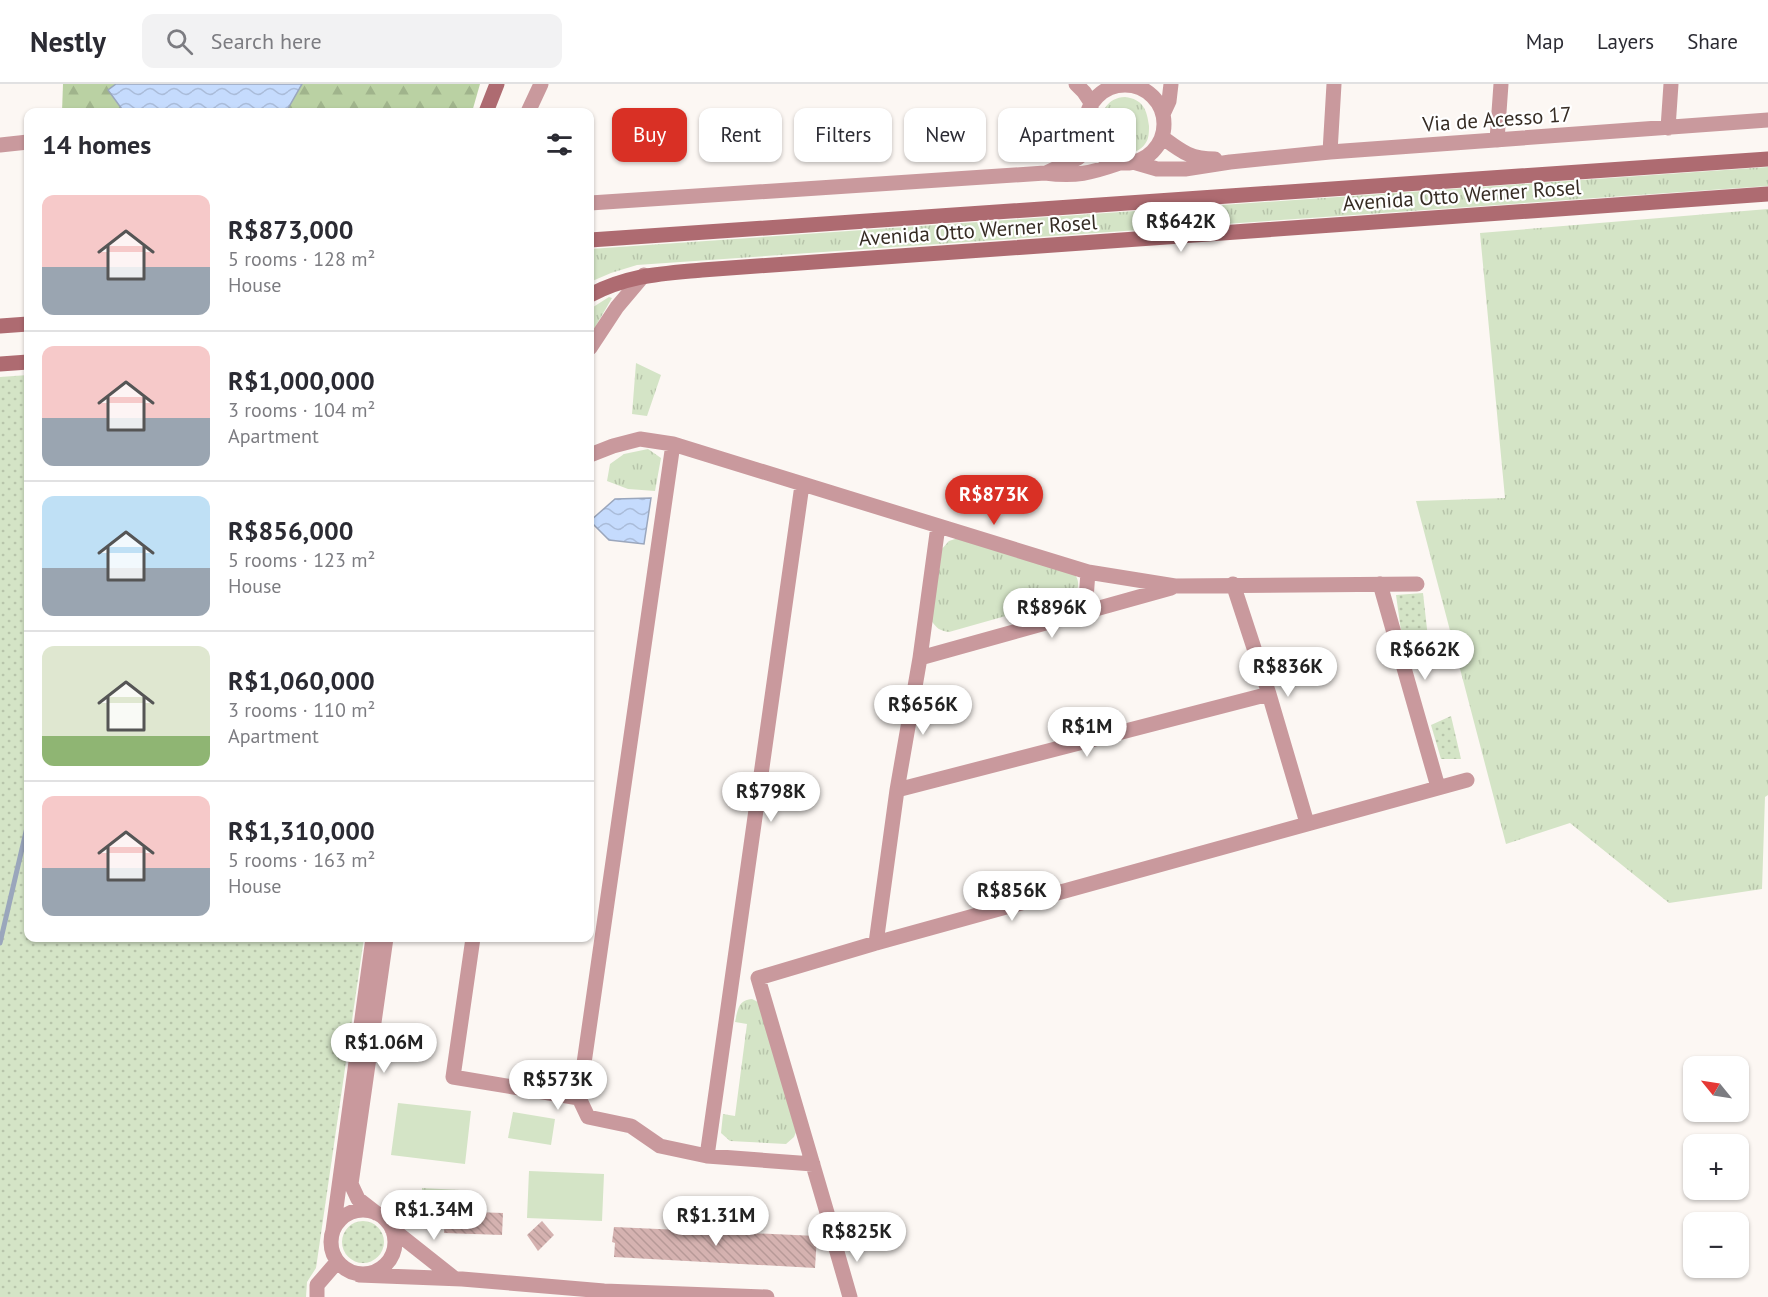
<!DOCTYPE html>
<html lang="en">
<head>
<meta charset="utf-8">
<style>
	:root { --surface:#fff; --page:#f2f2f3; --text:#2b2b33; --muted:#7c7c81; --line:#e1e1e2; --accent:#d93025 }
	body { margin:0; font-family:"PT Sans",sans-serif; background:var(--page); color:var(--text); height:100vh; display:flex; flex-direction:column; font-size:22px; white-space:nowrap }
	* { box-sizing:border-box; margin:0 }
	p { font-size:20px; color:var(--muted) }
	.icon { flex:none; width:33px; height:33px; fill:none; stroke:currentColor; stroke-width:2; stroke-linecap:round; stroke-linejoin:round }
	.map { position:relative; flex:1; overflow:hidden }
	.sheet { position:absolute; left:24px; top:24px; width:570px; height:834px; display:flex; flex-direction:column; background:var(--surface); border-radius:12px; box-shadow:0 2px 4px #0004 }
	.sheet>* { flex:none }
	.hud { position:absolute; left:612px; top:24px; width:570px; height:54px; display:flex; gap:12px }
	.needle { width:39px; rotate:300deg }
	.tools { position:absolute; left:1683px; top:972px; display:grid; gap:12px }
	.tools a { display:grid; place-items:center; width:66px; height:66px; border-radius:12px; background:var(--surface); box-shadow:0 2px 4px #0004; font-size:30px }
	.price { position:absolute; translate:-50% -51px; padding:0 14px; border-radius:21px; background:#fff; color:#222; font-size:20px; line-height:39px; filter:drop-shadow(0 2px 3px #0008) }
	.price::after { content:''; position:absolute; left:50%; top:36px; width:18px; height:14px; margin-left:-9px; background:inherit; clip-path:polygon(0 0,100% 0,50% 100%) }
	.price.current { background:var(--accent); color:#fff }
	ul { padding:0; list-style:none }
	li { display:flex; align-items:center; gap:18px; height:150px; padding:0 18px }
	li+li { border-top:2px solid var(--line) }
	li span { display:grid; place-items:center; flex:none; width:168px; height:120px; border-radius:12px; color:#555 }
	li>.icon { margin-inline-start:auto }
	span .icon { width:72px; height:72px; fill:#fffc; stroke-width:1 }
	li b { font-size:26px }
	h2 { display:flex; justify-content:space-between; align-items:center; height:72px; padding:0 18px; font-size:26px }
	.chip { padding:0 21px; border-radius:12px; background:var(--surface); box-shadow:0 2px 4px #0004; font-size:21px; line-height:54px }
	.chip.current { background:var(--accent); color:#fff }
	header { display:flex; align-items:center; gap:36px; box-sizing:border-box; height:84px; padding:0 30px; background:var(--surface); border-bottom:2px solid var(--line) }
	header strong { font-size:28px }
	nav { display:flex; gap:33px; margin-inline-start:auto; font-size:21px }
	.search { width:420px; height:54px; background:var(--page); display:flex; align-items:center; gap:15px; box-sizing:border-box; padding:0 21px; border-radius:12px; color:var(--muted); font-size:22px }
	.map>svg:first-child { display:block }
</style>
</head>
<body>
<header>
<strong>Nestly</strong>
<div class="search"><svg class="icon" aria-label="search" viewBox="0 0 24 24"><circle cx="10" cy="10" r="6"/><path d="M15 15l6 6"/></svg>Search here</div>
<nav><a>Map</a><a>Layers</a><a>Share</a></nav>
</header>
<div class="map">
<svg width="1768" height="1213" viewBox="0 0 1768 1213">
	<defs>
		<pattern id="grass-dots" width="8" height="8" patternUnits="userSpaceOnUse" patternTransform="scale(1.5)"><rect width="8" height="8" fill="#d4e4c6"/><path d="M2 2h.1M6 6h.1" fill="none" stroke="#b7c4aa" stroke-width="1.8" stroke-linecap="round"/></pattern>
		<pattern id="forest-firs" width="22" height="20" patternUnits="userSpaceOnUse" patternTransform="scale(1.5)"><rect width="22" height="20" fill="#bad1a3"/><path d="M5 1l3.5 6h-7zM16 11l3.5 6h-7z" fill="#a0b48c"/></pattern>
		<pattern id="park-tufts" width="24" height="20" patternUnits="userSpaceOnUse" patternTransform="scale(1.5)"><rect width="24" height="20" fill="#d4e4c6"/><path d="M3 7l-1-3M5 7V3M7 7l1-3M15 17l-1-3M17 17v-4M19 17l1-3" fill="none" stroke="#b7c4aa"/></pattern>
		<pattern id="water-waves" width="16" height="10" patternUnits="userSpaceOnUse" patternTransform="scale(1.5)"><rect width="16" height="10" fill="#c5dbfd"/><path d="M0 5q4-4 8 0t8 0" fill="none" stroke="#aabcd9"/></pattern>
		<pattern id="building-back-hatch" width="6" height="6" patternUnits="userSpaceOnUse" patternTransform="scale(1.5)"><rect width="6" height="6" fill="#d5b2b0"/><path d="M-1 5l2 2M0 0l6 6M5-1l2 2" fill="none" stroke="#b79997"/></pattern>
	</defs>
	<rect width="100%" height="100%" fill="#fcf7f3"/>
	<!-- grass -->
	<path fill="url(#grass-dots)" d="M28,291V854H364L316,1184L307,1198L306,1213H0V293Z
		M1423,509L1428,554H1402L1396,511Z
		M1451,632L1461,675H1441L1431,641Z
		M342 1158a21 21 0 1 1 42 0a21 21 0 1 1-42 0Z"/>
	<!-- forest -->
	<path fill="url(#forest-firs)" d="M63,0H480L472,28H62Z"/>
	<!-- park -->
	<path fill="url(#park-tufts)" d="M1125,13C1143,15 1147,26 1149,42C1149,48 1149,55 1145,60C1135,74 1114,69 1104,59C1098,40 1100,14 1125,13Z
		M1768,83V102L637,181L611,189L590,198V165Z
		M1768,125V711L1765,713L1762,805L1669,819L1570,739L1506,760L1416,417L1505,414L1480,149Z
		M609,213L612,214L590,252V225Z
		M636,279L661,291L647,332L632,330Z
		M648,365L661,374L655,407L628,405L607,397L610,380L624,370Z
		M955,455H961L1074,489C1081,498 1079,508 1069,514L949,548C940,547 936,544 931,536L940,467L949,457Z
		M752,915L760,919L796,1048L794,1053L786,1060L730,1057L721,1049L723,1030L735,1032L747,940L735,938C738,926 738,916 752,915Z
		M422,1104L460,1106V1123L423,1122Z
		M876,1142L883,1143L887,1151L883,1159L876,1162L861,1152L865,1144Z"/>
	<!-- pitch -->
	<path fill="#d4e4c6" d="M398,1019L471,1027L465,1080L391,1071Z
		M513,1028L555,1035L551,1061L508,1054Z
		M529,1087L604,1090L602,1137L527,1134Z"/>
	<!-- water -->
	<path fill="url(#water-waves)" stroke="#9aa6bc" stroke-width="1.5" d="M116,0H302L286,28H124L108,6Z
		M651,414L644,460L609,456L590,437L615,415Z"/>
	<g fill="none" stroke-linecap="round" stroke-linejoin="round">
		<!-- stream -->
		<path stroke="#9aa6bc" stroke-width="5" d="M0,859L28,739"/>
	</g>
	<!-- building -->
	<path fill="url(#building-back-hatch)" d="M446,1127L503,1129L502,1151L444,1149Z
		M542,1137L554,1151L538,1167L527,1151Z
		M614,1143L817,1152L815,1184L614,1173L615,1159L612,1158Z"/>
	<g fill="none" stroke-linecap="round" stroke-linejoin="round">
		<!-- street -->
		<path stroke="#c9999d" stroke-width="15" d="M1076,0L1084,8L1092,20
			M1086 40a39 39 0 1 1 78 0a39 39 0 1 1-78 0Z
			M528,28L541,0
			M1163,30L1169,17L1171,0
			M1668,44L1671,0
			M1162,53C1181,67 1190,75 1215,75
			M1497,56L1501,0
			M0,61L28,58
			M1330,68L1334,0
			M1133,78L1157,85H1185L1230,78L1330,68L1768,36
			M1046,89L1078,74L1093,62
			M590,119L1045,89C1076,93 1091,89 1120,79
			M590,264L617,223L644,191
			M590,371L613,362L640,355L673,360L1088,488L1175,502L1417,500
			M1233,500L1269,610L1307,739
			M1380,500L1438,703
			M1085,529L1088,488
			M920,574L1171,504
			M897,706L1269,610
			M473,854L453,993L579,1014L588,1033L631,1042L660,1062L707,1072L813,1080
			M876,859L897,706L920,574L938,442
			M579,1014L673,360
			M707,1072L802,401
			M331 1158a32 32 0 1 1 64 0a32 32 0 1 1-64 0Z
			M376,1129L358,1115L351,1100L386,854
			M828,1132L758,894L876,859L1467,696
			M392,1145L454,1194
			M333,1146L373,854
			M833,1154L850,1213
			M359,1191L462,1195L604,1207L767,1213
			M317,1213V1201L337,1178"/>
		<!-- secondary -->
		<path stroke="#ae6b71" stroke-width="15" d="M486,28L497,0
			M590,156L1768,75
			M590,211C629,191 659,190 702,186L1768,110
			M0,242L28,240
			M0,280L28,278"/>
	</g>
	<g text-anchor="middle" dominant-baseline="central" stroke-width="4.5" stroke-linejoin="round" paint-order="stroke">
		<!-- street labels -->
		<g font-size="21" fill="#362c24" stroke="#fff">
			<text transform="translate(1497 35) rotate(-4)">Via de Acesso 17</text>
			<text transform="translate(1462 111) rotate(-4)">Avenida Otto Werner Rosel</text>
			<text transform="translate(978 146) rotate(-4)">Avenida Otto Werner Rosel</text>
		</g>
	</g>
</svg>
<div class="tools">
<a><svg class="needle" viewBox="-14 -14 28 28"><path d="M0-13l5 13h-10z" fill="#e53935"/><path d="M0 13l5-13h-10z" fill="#7c7c81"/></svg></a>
<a>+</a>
<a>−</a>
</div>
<b class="price" style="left:1181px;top:169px">R$642K</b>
<b class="price current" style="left:994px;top:442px">R$873K</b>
<b class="price" style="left:1052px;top:555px">R$896K</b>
<b class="price" style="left:1425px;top:597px">R$662K</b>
<b class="price" style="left:1288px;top:614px">R$836K</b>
<b class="price" style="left:923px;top:652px">R$656K</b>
<b class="price" style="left:1087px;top:674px">R$1M</b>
<b class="price" style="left:771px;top:739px">R$798K</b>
<b class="price" style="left:1012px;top:838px">R$856K</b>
<b class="price" style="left:384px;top:990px">R$1.06M</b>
<b class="price" style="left:558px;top:1027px">R$573K</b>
<b class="price" style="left:434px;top:1157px">R$1.34M</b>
<b class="price" style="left:716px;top:1163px">R$1.31M</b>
<b class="price" style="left:857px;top:1179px">R$825K</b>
<div class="hud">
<a class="chip current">Buy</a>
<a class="chip">Rent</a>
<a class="chip">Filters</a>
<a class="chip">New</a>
<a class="chip">Apartment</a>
</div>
<section class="sheet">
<h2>14 homes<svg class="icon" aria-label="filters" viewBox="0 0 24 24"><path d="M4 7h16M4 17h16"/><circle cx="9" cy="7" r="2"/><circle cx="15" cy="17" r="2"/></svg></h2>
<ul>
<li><span style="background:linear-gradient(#f6c9c9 60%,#9aa5b1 0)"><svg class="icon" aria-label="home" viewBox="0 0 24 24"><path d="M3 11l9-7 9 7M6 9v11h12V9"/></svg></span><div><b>R$873,000</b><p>5 rooms · 128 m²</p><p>House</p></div></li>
<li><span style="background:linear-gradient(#f6c9c9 60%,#9aa5b1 0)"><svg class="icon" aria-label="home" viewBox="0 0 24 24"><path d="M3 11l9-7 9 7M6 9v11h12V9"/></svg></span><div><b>R$1,000,000</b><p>3 rooms · 104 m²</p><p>Apartment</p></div></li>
<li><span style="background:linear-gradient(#bfe0f5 60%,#9aa5b1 0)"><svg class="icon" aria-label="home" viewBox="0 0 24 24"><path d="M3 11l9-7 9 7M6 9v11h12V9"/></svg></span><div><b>R$856,000</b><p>5 rooms · 123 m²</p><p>House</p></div></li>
<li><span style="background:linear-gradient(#dfe7d0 75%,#8fb573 0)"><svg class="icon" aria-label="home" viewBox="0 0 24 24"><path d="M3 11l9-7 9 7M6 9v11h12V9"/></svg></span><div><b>R$1,060,000</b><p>3 rooms · 110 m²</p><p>Apartment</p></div></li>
<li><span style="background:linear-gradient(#f6c9c9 60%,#9aa5b1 0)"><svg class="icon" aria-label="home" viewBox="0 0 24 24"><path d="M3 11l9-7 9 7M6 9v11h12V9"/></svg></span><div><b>R$1,310,000</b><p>5 rooms · 163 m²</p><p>House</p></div></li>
</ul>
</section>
</div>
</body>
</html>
